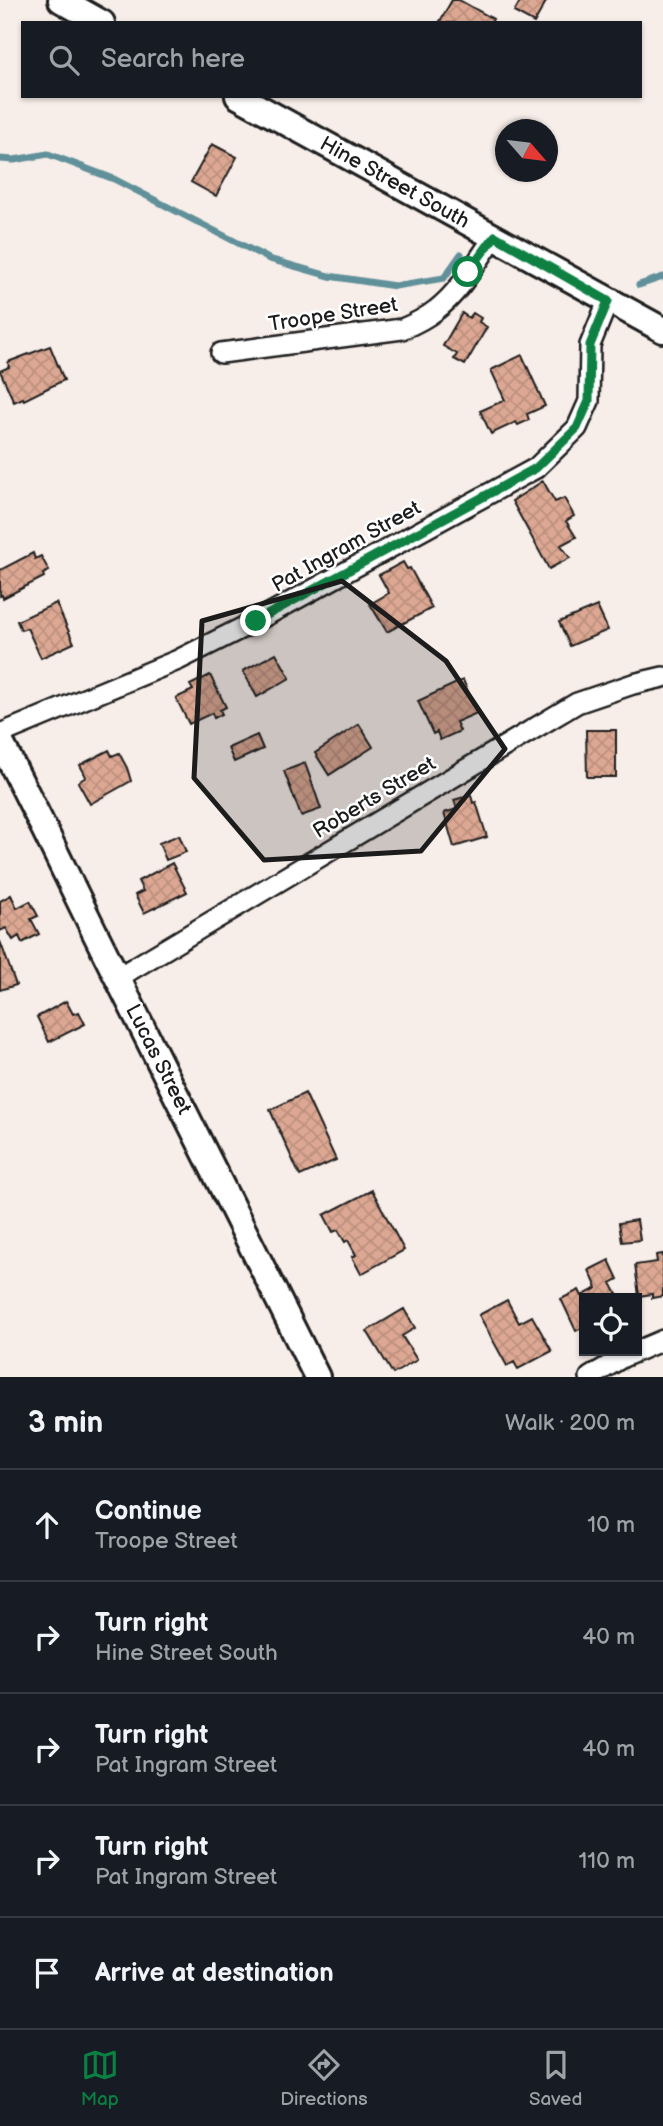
<!DOCTYPE html>
<html lang="en">
<head>
<meta charset="utf-8">
<style>
  :root { --surface:#171b24; --page:#20242c; --text:#f1f3f6; --muted:#9ea1a6; --line:#363941; --accent:#0b8043 }
  body { margin:0; font-family:"Balsamiq Sans",sans-serif; background:var(--page); color:var(--text) }
  .controls { position:absolute; right:21px; bottom:21px; display:grid; overflow:hidden; border-radius:0px; box-shadow:0 2px 5px #0004 }
  .controls button { width:63px; height:63px; display:grid; place-items:center; padding:0; border:0; border-bottom:2px solid var(--line); background:var(--surface); color:var(--text); font:35px sans-serif }
  .compass { position:absolute; left:495px; top:119px; width:63px; height:63px; border-radius:50%; background:var(--surface); box-shadow:0 2px 5px #0004; rotate:118deg }
  .stop { position:absolute; width:21px; height:21px; margin:-16px; border:5px solid #0b8043; border-radius:50%; background:#fff }
  .stop.end { background:#0b8043; border-color:#fff; box-shadow:0 2px 7px #0008 }
  .list { margin:0; padding:0; list-style:none }
  h2 { display:flex; justify-content:space-between; align-items:center; height:91px; margin:0; padding:0 28px; font-size:30px }
  h2 small { font-size:23px; font-weight:400; color:var(--muted) }
  .list li { display:grid; grid-template-columns:46px 1fr auto; gap:21px; align-items:center; box-sizing:border-box; height:112px; padding:0 28px; border-top:2px solid var(--line) }
  .list b { display:block; font-size:26px; white-space:nowrap }
  .list p { margin:0; font-size:23px; white-space:nowrap; color:var(--muted) }
  .list em { font-size:23px; font-style:normal; color:var(--muted) }
  .icon { flex:none; width:38px; height:38px; fill:none; stroke:currentColor; stroke-width:2; stroke-linecap:round; stroke-linejoin:round }
  .map { position:relative; flex:none; width:663px; height:1377px; overflow:hidden }
  .search { position:absolute; background:var(--surface); box-shadow:0 2px 5px #0004; left:21px; right:21px; top:21px; height:77px; display:flex; align-items:center; gap:18px; box-sizing:border-box; padding:0 24px; border-radius:0px; color:var(--muted); font-size:26px }
  .sheet { height:651px; background:var(--surface) }
  nav { display:flex; justify-content:space-around; align-items:center; box-sizing:border-box; height:98px; border-top:2px solid var(--line); background:var(--surface); font-size:19px; color:var(--muted) }
  nav a { display:grid; justify-items:center; gap:4px }
  nav .on { color:var(--accent) }
  .map>svg:first-child { display:block }
  .lines { fill:none; stroke-linecap:round; stroke-linejoin:round }
  .stream { stroke:#619099; stroke-width:7 }
  .building { fill:url(#building-cross-hatch); stroke:#1c1c1c; stroke-width:2 }
  .minor-casing { stroke:#1c1c1c; stroke-width:24 }
  .tertiary-casing { stroke:#1c1c1c; stroke-width:30 }
  .minor { stroke:#fff; stroke-width:19 }
  .tertiary { stroke:#fff; stroke-width:24 }
  .route { stroke:#0b8043; stroke-width:9 }
  .marked { fill:#1c1c1c; fill-opacity:0.2; stroke:#1c1c1c; stroke-width:5; stroke-linejoin:round }
  .labels { text-anchor:middle; stroke-width:5; stroke-linejoin:round; paint-order:stroke }
  .street-label { font-size:21px; fill:#1c1c1c; stroke:#fff }
</style>
</head>
<body>
<div class="map">
<svg width="663" height="1377" viewBox="0 0 663 1377">
  <defs>
    <pattern id="building-cross-hatch" width="8" height="8" patternUnits="userSpaceOnUse" patternTransform="scale(1.75)"><rect width="8" height="8" fill="#dda893"/><path d="M0 0l8 8M0 8l8-8" fill="none" stroke="#bd907e"/></pattern>
  </defs>
  <rect width="100%" height="100%" fill="#f8eee9"/>
  <filter id="ink" filterUnits="userSpaceOnUse"><feTurbulence type="fractalNoise" baseFrequency=".0143" numOctaves="2"/><feDisplacementMap in="SourceGraphic" scale="14" xChannelSelector="R" yChannelSelector="G"/><feConvolveMatrix kernelMatrix="1 2 1 2 8 2 1 2 1" color-interpolation-filters="sRGB"/></filter>
  <g filter="url(#ink)">
    <g class="lines">
      <path class="stream" d="M 0,159 L 14,160 L 48,154 L 114,179 L 269,259 L 329,276 L 395,286 L 444,278 L 461,254
        M 639,285 L 663,277"/>
    </g>
    <path class="building" d="M 452,0 L 459,0 L 493,19 L 491,23 L 439,23 Z
      M 521,0 L 547,0 L 534,23 L 514,12 Z
      M 212,144 L 237,157 L 216,196 L 191,182 Z
      M 462,313 L 469,318 L 473,313 L 481,318 L 479,322 L 487,327 L 465,365 L 454,359 L 457,354 L 443,346 Z
      M 50,346 L 64,380 L 24,400 L 23,398 L 14,402 L 0,371 L 9,367 L 8,362 Z
      M 522,355 L 545,406 L 527,414 L 529,420 L 518,425 L 516,422 L 491,434 L 480,411 L 505,400 L 491,370 Z
      M 543,481 L 555,502 L 564,498 L 574,516 L 566,521 L 576,537 L 561,545 L 570,558 L 549,569 L 512,501 Z
      M 33,553 L 35,559 L 41,556 L 49,571 L 43,574 L 44,577 L 3,598 L 2,595 L 0,596 L 0,570 Z
      M 403,562 L 407,569 L 410,568 L 432,608 L 387,632 L 370,604 L 389,593 L 379,575 Z
      M 56,603 L 74,643 L 41,658 L 27,628 L 21,630 L 17,621 Z
      M 597,606 L 608,630 L 570,646 L 559,622 Z
      M 276,653 L 290,678 L 257,697 L 243,671 Z
      M 210,675 L 226,707 L 220,710 L 222,714 L 214,718 L 212,713 L 189,724 L 176,698 L 193,690 L 190,685 Z
      M 463,680 L 477,713 L 456,722 L 460,731 L 440,740 L 437,732 L 433,734 L 418,701 Z
      M 359,724 L 373,747 L 329,775 L 315,753 Z
      M 586,730 L 616,730 L 616,777 L 587,777 Z
      M 257,735 L 263,749 L 234,762 L 228,748 Z
      M 109,750 L 112,756 L 119,753 L 127,768 L 131,781 L 90,804 L 78,782 L 86,777 L 80,765 Z
      M 305,763 L 321,809 L 301,816 L 284,771 Z
      M 471,795 L 473,803 L 476,802 L 487,837 L 454,847 L 444,813 L 457,809 L 454,800 Z
      M 179,835 L 186,852 L 166,860 L 159,843 Z
      M 172,863 L 187,892 L 144,913 L 135,895 L 143,891 L 138,881 Z
      M 11,895 L 17,908 L 30,901 L 38,916 L 31,919 L 39,934 L 22,943 L 19,936 L 13,940 L 6,928 L 0,931 L 0,901 Z
      M 0,941 L 16,985 L 0,990 Z
      M 66,1001 L 73,1014 L 79,1012 L 85,1024 L 49,1042 L 37,1017 Z
      M 305,1093 L 336,1160 L 300,1176 L 270,1110 Z
      M 372,1190 L 404,1250 L 361,1274 L 352,1257 L 356,1255 L 348,1240 L 345,1242 L 338,1230 L 333,1232 L 324,1215 Z
      M 637,1220 L 640,1240 L 622,1242 L 619,1223 Z
      M 663,1254 L 663,1296 L 652,1298 L 652,1294 L 639,1296 L 635,1265 L 657,1262 L 656,1255 Z
      M 609,1260 L 618,1279 L 611,1283 L 619,1298 L 584,1298 L 584,1327 L 576,1331 L 561,1299 L 579,1290 L 582,1296 L 597,1288 L 589,1270 Z
      M 507,1300 L 519,1323 L 532,1316 L 552,1351 L 518,1369 L 514,1362 L 507,1366 L 479,1315 Z
      M 404,1309 L 415,1328 L 402,1336 L 417,1360 L 393,1374 L 367,1331 Z"/>
    <g class="lines">
      <g class="minor-casing">
        <path id="minor" d="M 221,353 L 402,329 C 414,324 426,318 436,310 C 460,292 477,261 495,236
          M 0,734 L 178,660 L 256,621 L 536,468 L 577,428 L 589,401 L 590,345 L 608,301
          M 117,978 L 577,703 L 633,684 L 663,677
          M 590,1377 L 623,1357 L 663,1340"/>
      </g>
      <g class="tertiary-casing">
        <path id="tertiary" d="M 61,0 L 102,23
          M 238,96 L 663,330
          M 0,741 C 41,820 78,900 118,979 C 184,1112 251,1244 317,1377"/>
      </g>
      <use href="#minor" class="minor"/>
      <use href="#tertiary" class="tertiary"/>
    </g>
  </g>
  <g class="lines" filter="url(#ink)">
    <path class="route" d="M 256,621 L 536,468 L 577,428 L 589,401 L 590,345 L 608,301 L 495,236 L 468,272"/>
  </g>
  <path class="marked" d="M 342,581 L 446,661 L 505,749 L 421,851 L 264,860 L 194,778 L 202,621 Z"/>
  <g class="labels">
    <g class="street-label">
      <text transform="translate(395 182) rotate(29)" y="7">Hine Street South</text>
      <text transform="translate(333 314) rotate(-9)" y="7">Troope Street</text>
      <text transform="translate(346 546) rotate(-29)" y="7">Pat Ingram Street</text>
      <text transform="translate(374 797) rotate(-31)" y="7">Roberts Street</text>
      <text transform="translate(159 1059) rotate(63)" y="7">Lucas Street</text>
    </g>
  </g>
</svg>
<div class="controls">
<button><svg class="icon" aria-label="locate" viewBox="0 0 24 24"><circle cx="12" cy="12" r="6"/><path d="M12 2v4M12 18v4M2 12h4M18 12h4"/></svg></button>
</div>
<svg class="compass" viewBox="-18 -18 36 36"><path d="M0-13l5 13h-10z" fill="#e53935"/><path d="M0 13l5-13h-10z" fill="#9ea1a6"/></svg>
<div class="stop" style="left:468px;top:272px"></div>
<div class="stop end" style="left:256px;top:621px"></div>
<div class="search"><svg class="icon" aria-label="search" viewBox="0 0 24 24"><circle cx="10" cy="10" r="6"/><path d="M15 15l6 6"/></svg>Search here</div>
</div>
<section class="sheet">
<h2>3 min<small>Walk · 200 m</small></h2>
<ul class="list">
<li><svg class="icon" aria-label="ahead" viewBox="0 0 24 24"><path d="M12 20V5M6 11l6-6 6 6"/></svg><div><b>Continue</b><p>Troope Street</p></div><em>10 m</em></li>
<li><svg class="icon" aria-label="right" viewBox="0 0 24 24"><path d="M7 20v-9h11M14 6l5 5-5 5"/></svg><div><b>Turn right</b><p>Hine Street South</p></div><em>40 m</em></li>
<li><svg class="icon" aria-label="right" viewBox="0 0 24 24"><path d="M7 20v-9h11M14 6l5 5-5 5"/></svg><div><b>Turn right</b><p>Pat Ingram Street</p></div><em>40 m</em></li>
<li><svg class="icon" aria-label="right" viewBox="0 0 24 24"><path d="M7 20v-9h11M14 6l5 5-5 5"/></svg><div><b>Turn right</b><p>Pat Ingram Street</p></div><em>110 m</em></li>
<li><svg class="icon" aria-label="arrive" viewBox="0 0 24 24"><path d="M6 21V4h12l-3 4 3 4H6"/></svg><div><b>Arrive at destination</b></div></li>
</ul>
</section>
<nav>
<a class="on"><svg class="icon" aria-label="map" viewBox="0 0 24 24"><path d="M3 6l6-2 6 2 6-2v14l-6 2-6-2-6 2zM9 4v14M15 6v14"/></svg>Map</a>
<a><svg class="icon" aria-label="directions" viewBox="0 0 24 24"><path d="M12 3l9 9-9 9-9-9zM9 14v-3h6M13 9l2 2-2 2"/></svg>Directions</a>
<a><svg class="icon" aria-label="saved" viewBox="0 0 24 24"><path d="M7 4h10v16l-5-4-5 4z"/></svg>Saved</a>
</nav>
</body>
</html>
